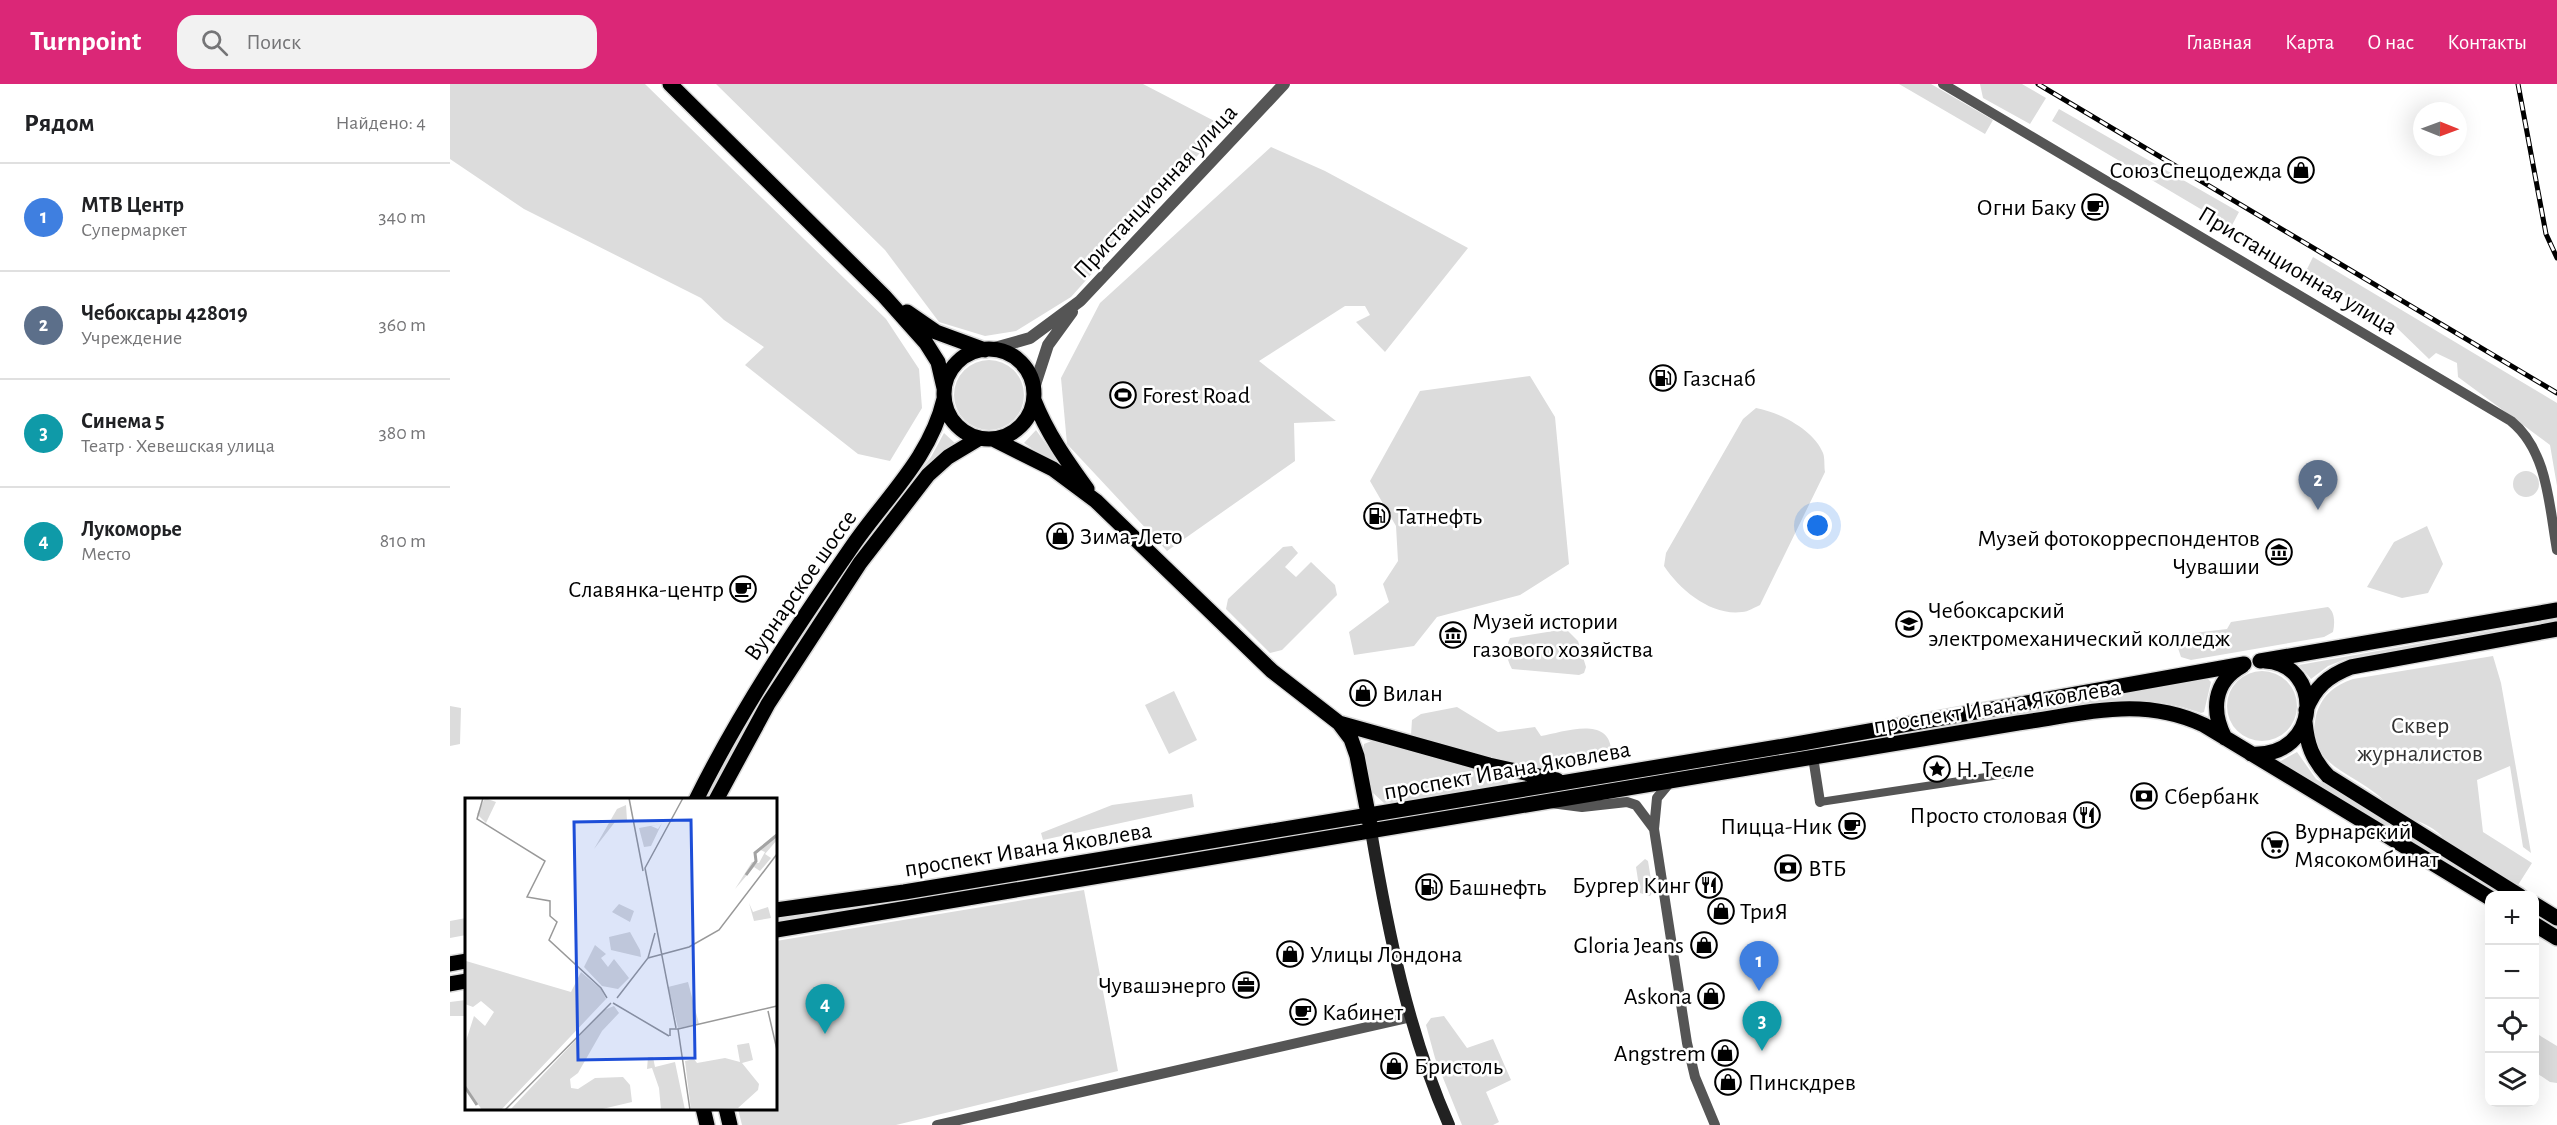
<!DOCTYPE html>
<html lang="ru">
<head>
<meta charset="utf-8">
<style>
  :root { --surface:#fff; --page:#f2f2f2; --text:#202124; --muted:#757577; --line:#e0e0e0; --accent:#db2777 }
  body { margin:0; font-family:"Alegreya Sans",sans-serif; background:var(--page); color:var(--text) }
  .controls { position:absolute; right:18px; bottom:18px; display:grid; overflow:hidden; border-radius:12px; box-shadow:0 6px 24px #0002 }
  .controls button { width:54px; height:54px; display:grid; place-items:center; padding:0; border:0; border-bottom:2px solid var(--line); background:var(--surface); color:var(--text); font:30px sans-serif }
  .compass { position:absolute; left:1963px; top:18px; width:54px; height:54px; border-radius:50%; background:var(--surface); box-shadow:0 6px 24px #0002; rotate:91deg }
  .you { position:absolute; left:1368px; top:442px; width:21px; height:21px; margin:-15px; border:4px solid #fff; border-radius:50%; background:#1a73e8; box-shadow:0 0 0 9px #1a73e833 }
  .badge { display:grid; place-items:center; width:39px; height:39px; border-radius:50%; background:var(--accent); color:#fff; font-size:20px; font-weight:700 }
  .pin { position:absolute; translate:-50% -50px; filter:drop-shadow(0 2px 3px #0008) }
  .pin::after { content:''; position:absolute; top:32px; width:21px; height:18px; background:inherit; clip-path:polygon(0 0,100% 0,50% 100%) }
  .list { margin:0; padding:0; list-style:none }
  h2 { display:flex; justify-content:space-between; align-items:center; height:78px; margin:0; padding:0 24px; font-size:26px }
  h2 small { font-size:20px; font-weight:400; color:var(--muted) }
  .list li { display:grid; grid-template-columns:39px 1fr auto; gap:18px; align-items:center; box-sizing:border-box; height:108px; padding:0 24px; border-top:2px solid var(--line) }
  .list b { display:block; font-size:22px; white-space:nowrap }
  .list p { margin:0; font-size:20px; white-space:nowrap; color:var(--muted) }
  .list em { font-size:20px; font-style:normal; color:var(--muted) }
  .icon { flex:none; width:33px; height:33px; fill:none; stroke:currentColor; stroke-width:2; stroke-linecap:round; stroke-linejoin:round }
  .map { position:relative; flex:none; width:2107px; height:1041px; overflow:hidden }
  header { display:flex; align-items:center; gap:36px; box-sizing:border-box; height:84px; padding:0 30px; background:var(--accent); color:#fff }
  header strong { font-size:28px }
  nav { display:flex; gap:33px; margin-inline-start:auto; font-size:21px }
  .search { width:420px; height:54px; background:var(--page); display:flex; align-items:center; gap:15px; box-sizing:border-box; padding:0 21px; border-radius:18px; color:var(--muted); font-size:22px }
  main { display:flex }
  aside { flex:1; background:var(--surface) }
  .map>svg:first-child { display:block }
  .green { fill:#dcdcdc }
  .lines { fill:none; stroke-linecap:round; stroke-linejoin:round }
  .primary-casing { stroke:#dbdbdb; stroke-width:18 }
  .pedestrian { stroke:#555; stroke-width:8 }
  .minor { stroke:#555; stroke-width:10 }
  .tertiary { stroke:#555; stroke-width:12 }
  .secondary { stroke:#222; stroke-width:12 }
  .primary { stroke:#000; stroke-width:15 }
  .rail-casing { stroke:#000; stroke-width:5 }
  .rail { stroke:#fff; stroke-width:3; stroke-dasharray:9; stroke-linecap:butt }
  .labels { text-anchor:middle; stroke-width:5; stroke-linejoin:round; paint-order:stroke }
  .poi-label { font-size:24px; fill:#000; stroke:#fff; text-anchor:start }
  .street-label { font-size:24px; fill:#000; stroke:#fff }
  .park-label { font-size:24px; fill:#333; stroke:#fff }
  .inset-river { fill:none; stroke:#a3a3a3; stroke-width:3 }
  .inset-road { fill:none; stroke:#999; stroke-width:1.5 }
  .view { fill:#1d4ed8; fill-opacity:0.15; stroke:#1d4ed8; stroke-width:3 }
  .inset-edge { fill:none; stroke:#000; stroke-width:3 }
</style>
</head>
<body>
<header>
<strong>Turnpoint</strong>
<div class="search"><svg class="icon" aria-label="search" viewBox="0 0 24 24"><circle cx="10" cy="10" r="6"/><path d="M15 15l6 6"/></svg>Поиск</div>
<nav><a>Главная</a><a>Карта</a><a>О нас</a><a>Контакты</a></nav>
</header>
<main>
<aside>
<h2>Рядом<small>Найдено: 4</small></h2>
<ul class="list">
<li><span class="badge" style="background:#3f7fe0">1</span><div><b>МТВ Центр</b><p>Супермаркет</p></div><em>340 m</em></li>
<li><span class="badge" style="background:#5c6f8a">2</span><div><b>Чебоксары 428019</b><p>Учреждение</p></div><em>360 m</em></li>
<li><span class="badge" style="background:#0f9aa8">3</span><div><b>Синема 5</b><p>Театр · Хевешская улица</p></div><em>380 m</em></li>
<li><span class="badge" style="background:#0f9aa8">4</span><div><b>Лукоморье</b><p>Место</p></div><em>810 m</em></li>
</ul>
</aside>
<div class="map">
<svg width="2107" height="1041" viewBox="0 0 2107 1041">
  <rect width="100%" height="100%" fill="#fff"/>
  <path class="green" d="M 0,0 L 195,0 L 436,235 L 469,285 L 472,324 L 440,377 L 408,370 L 295,281 L 314,263 L 274,236 L 251,214 L 74,125 L 0,75 Z
    M 266,0 L 693,0 L 774,42 L 621,213 L 566,247 L 535,252 L 489,238 L 435,166 Z
    M 1449,0 L 1481,0 L 1543,36 L 1535,50 Z
    M 1530,0 L 1572,0 L 1596,14 L 1580,40 L 1533,14 Z
    M 1609,25 L 1789,128 L 1781,143 L 1602,37 Z
    M 821,63 L 875,87 L 1018,164 L 935,268 L 906,238 L 920,231 L 915,222 L 895,222 L 809,277 L 886,337 L 844,339 L 845,377 L 717,467 L 617,360 L 611,294 L 650,219 Z
    M 1863,173 L 2107,319 L 2107,402 L 2100,361 L 2008,293 L 2007,279 L 1986,269 L 1979,275 L 1945,242 L 1856,187 Z
    M504 311a35 35 0 1 1 70 0a35 35 0 1 1-70 0Z
    M 1080,292 L 1105,333 L 1119,480 L 1070,511 L 987,533 L 964,562 L 904,571 L 899,548 L 939,518 L 933,500 L 948,477 L 946,442 L 920,397 L 970,307 Z
    M 1306,324 C 1329,328 1364,346 1373,369 C 1375,374 1374,382 1375,388 L 1310,521 C 1305,523 1298,528 1292,528 C 1261,532 1230,506 1214,482 L 1216,469 L 1293,335 Z
    M 586,346 L 615,387 L 574,359 Z
    M 494,349 L 506,360 L 401,482 L 398,481 L 425,442 L 481,373 Z
    M2063 400a13 13 0 1 1 26 0a13 13 0 1 1-26 0Z
    M 1977,442 L 1993,480 L 1978,509 L 1952,514 L 1917,503 L 1944,458 Z
    M 842,462 L 848,469 L 835,483 L 846,493 L 861,478 L 885,501 L 887,511 L 832,566 L 820,569 L 776,525 L 778,515 L 833,463 Z
    M 1878,523 C 1885,528 1885,539 1883,548 L 1874,553 L 1741,576 L 1731,573 L 1728,564 L 1730,556 L 1744,549 L 1777,545 L 1781,538 Z
    M 2107,535 L 2107,539 L 1896,575 L 1878,582 L 1861,595 L 1849,581 Z
    M 1116,545 L 1128,557 L 1136,583 L 1134,589 L 1129,591 L 1062,585 C 1056,574 1055,565 1060,554 Z
    M 2043,572 L 2051,599 L 2081,769 L 2073,763 L 2060,682 L 2027,696 L 2033,748 L 2082,779 L 2068,801 L 1998,760 C 1987,743 1971,738 1953,732 C 1942,728 1937,719 1929,712 C 1900,687 1856,681 1866,632 C 1871,612 1885,601 1903,595 Z
    M1777 622a35 35 0 1 1 70 0a35 35 0 1 1-70 0Z
    M 1758,595 L 1761,598 L 1754,628 L 1751,629 C 1723,619 1700,616 1670,617 L 932,740 L 932,737 Z
    M 724,607 L 747,656 L 719,670 L 695,621 Z
    M 0,622 L 11,624 L 10,660 L 0,662 Z
    M 1007,623 L 1048,648 L 1085,643 L 1091,652 C 1111,649 1158,631 1161,665 L 1156,672 L 1149,677 L 1089,686 L 965,656 L 961,651 L 962,636 L 971,630 Z
    M 296,635 L 300,637 L 257,715 L 253,716 Z
    M 924,656 L 1052,691 L 1058,694 L 1058,700 L 1051,704 L 934,719 L 922,708 L 913,667 L 914,660 Z
    M 1847,668 L 1866,695 L 2059,811 L 2049,811 L 1829,678 Z
    M 742,710 L 744,723 L 593,756 L 591,749 L 662,721 Z
    M 907,739 L 907,742 L 326,838 L 326,834 Z
    M 1195,775 L 1198,777 L 1203,808 L 1200,812 L 1190,809 L 1186,783 Z
    M 634,806 L 668,987 L 446,1041 L 292,1041 L 288,1025 L 326,1024 L 326,857 Z
    M 16,834 L 16,851 L 0,854 L 0,837 Z
    M 16,916 L 16,932 L 0,932 L 0,918 Z
    M 994,932 L 1017,964 L 1043,955 L 1061,996 L 1036,1008 L 1049,1038 L 1043,1041 L 1012,1041 L 985,974 L 976,941 L 981,934 Z
    M 2084,948 L 2107,962 L 2107,999 L 2100,998 L 2085,988 Z"/>
  <g class="lines">
    <g class="primary-casing">
      <path id="primary" d="M 220,0 L 434,212 L 476,259 L 488,278 L 494,304
        M 457,228 L 486,248 L 535,266
        M494 310a45 45 0 1 1 90 0a45 45 0 1 1-90 0Z
        M 584,316 C 597,349 616,376 637,405
        M 543,355 L 603,385 L 646,417 L 822,587 L 889,639 L 901,655 L 907,672 L 920,740
        M 1810,577 L 2107,526
        M 1856,626 C 1865,603 1878,592 1901,583 L 2107,545
        M 1855,638 C 1857,660 1862,675 1878,692 L 2070,812
        M 889,639 L 1039,681 L 1107,696
        M 1775,654 C 1761,627 1763,598 1792,582
        M 1801,670 C 1872,674 1874,580 1815,577
        M 246,716 C 290,627 345,545 401,464 C 434,415 480,375 494,315
        M 266,716 L 318,620 L 410,479 L 478,391 L 498,373 L 528,355
        M 2084,820 L 2107,834
        M 326,826 L 454,808 L 1352,659 L 1794,580
        M 2084,840 L 2107,854
        M 326,846 L 1568,639 C 1635,630 1690,611 1754,641 L 2040,814
        M 0,880 L 16,877
        M 0,900 L 16,897
        M 253,1024 L 257,1041
        M 276,1024 L 280,1041"/>
    </g>
    <path class="pedestrian" d="M 1370,718 L 1576,687"/>
    <path class="minor" d="M 1493,0 L 2061,337 C 2098,367 2099,422 2107,466
      M 1363,673 L 1370,718
      M 1221,697 L 1207,714 L 1204,745 L 1237,959 L 1245,993 L 1265,1041
      M 1101,719 L 1132,723 L 1177,718 L 1186,721 L 1204,745
      M 487,1041 L 961,933"/>
    <path class="tertiary" d="M 541,265 L 580,254 L 630,217 L 834,0
      M 584,304 L 598,261 L 622,228"/>
    <path class="secondary" d="M 921,747 C 938,847 958,948 999,1041"/>
    <use href="#primary" class="primary"/>
    <g class="rail-casing">
      <path id="rail" d="M 1588,0 L 2107,309
        M 2068,0 L 2096,150 L 2107,174"/>
    </g>
    <use href="#rail" class="rail"/>
  </g>
  <defs>
    <g id="shop-ring" transform="scale(1.35)"><circle r="9.5" fill="#fff" stroke="#000" stroke-width="1.5"/><path d="M-5-2.5h2.3a2.7 3.5 0 0 1 5.4 0H5L5.5 6h-11ZM-1.5-2.5h3a1.5 2.3 0 0 0-3 0Z" fill="#000"/></g>
    <g id="cafe-ring" transform="scale(1.35)"><circle r="9.5" fill="#fff" stroke="#000" stroke-width="1.5"/><path d="M-5.5-4.5H6V0H3Q3 3.5 0 3.5H-2.5Q-5.5 3.5-5.5 0ZM3-3.2v2h1.7v-2ZM-6 4.5H4V6H-6Z" fill="#000"/></g>
    <g id="fuel-ring" transform="scale(1.35)"><circle r="9.5" fill="#fff" stroke="#000" stroke-width="1.5"/><path d="M-5.5-6h7V0h2V4h1.3V-2.5L3-4.5l.8-.8L6-3V5H2.5V1h-1V6h-7ZM-4.2-4.7v3.2H.2V-4.7Z" fill="#000"/></g>
    <g id="stadium-ring" transform="scale(1.35)"><circle r="9.5" fill="#fff" stroke="#000" stroke-width="1.5"/><path d="M0-5a6.5 5 0 1 0 0 10a6.5 5 0 1 0 0-10ZM-3.5-1.8h7v3.6h-7Z" fill="#000"/></g>
    <g id="museum-ring" transform="scale(1.35)"><circle r="9.5" fill="#fff" stroke="#000" stroke-width="1.5"/><path d="M0-6L6-3V-2H-6V-3ZM-5-1h2V3h-2ZM-1-1h2V3h-2ZM3-1h2V3H3ZM-6 4H6V6H-6Z" fill="#000"/></g>
    <g id="university-ring" transform="scale(1.35)"><circle r="9.5" fill="#fff" stroke="#000" stroke-width="1.5"/><path d="M0-5L7-2L0 1L-7-2ZM-4 1L0 2.5L4 1V4Q0 6-4 4Z" fill="#000"/></g>
    <g id="sight-ring" transform="scale(1.35)"><circle r="9.5" fill="#fff" stroke="#000" stroke-width="1.5"/><path d="M0-6L1.8-2.2L6-1.7L2.9 1.2L3.7 5.4L0 3.3L-3.7 5.4L-2.9 1.2L-6-1.7L-1.8-2.2Z" fill="#000"/></g>
    <g id="bank-ring" transform="scale(1.35)"><circle r="9.5" fill="#fff" stroke="#000" stroke-width="1.5"/><path d="M-6-4H6V4H-6ZM0-2.3a2.3 2.3 0 1 0 0 4.6a2.3 2.3 0 1 0 0-4.6Z" fill="#000"/></g>
    <g id="restaurant-ring" transform="scale(1.35)"><circle r="9.5" fill="#fff" stroke="#000" stroke-width="1.5"/><path d="M-5-6h1v4h1v-4h1v4h1v-4h1v5L-1.5 .5V6h-2V.5L-5-1ZM5-6V6H3V1.5H1.5Q1.5-4 5-6Z" fill="#000"/></g>
    <g id="supermarket-ring" transform="scale(1.35)"><circle r="9.5" fill="#fff" stroke="#000" stroke-width="1.5"/><path d="M-6-5.5h2.5l.6 2H6L4.5 2H-2.5L-4.4-4H-6ZM-1.5 3.2a1.3 1.3 0 1 0 .1 0ZM3 3.2a1.3 1.3 0 1 0 .1 0Z" fill="#000"/></g>
    <g id="office-ring" transform="scale(1.35)"><circle r="9.5" fill="#fff" stroke="#000" stroke-width="1.5"/><path d="M-6-3h4V-5.5h4V-3h4V5H-6ZM-1-4.5V-3h2v-1.5ZM-6 0V1H6V0Z" fill="#000"/></g>
  </defs>
  <g fill-rule="evenodd">
    <use href="#shop-ring" x="1851" y="86"/>
    <use href="#cafe-ring" x="1645" y="123"/>
    <use href="#fuel-ring" x="1213" y="294"/>
    <use href="#stadium-ring" x="673" y="311"/>
    <use href="#fuel-ring" x="927" y="432"/>
    <use href="#shop-ring" x="610" y="452"/>
    <use href="#museum-ring" x="1829" y="468"/>
    <use href="#cafe-ring" x="293" y="505"/>
    <use href="#university-ring" x="1459" y="540"/>
    <use href="#museum-ring" x="1003" y="551"/>
    <use href="#shop-ring" x="913" y="609"/>
    <use href="#sight-ring" x="1487" y="685"/>
    <use href="#bank-ring" x="1694" y="712"/>
    <use href="#restaurant-ring" x="1637" y="731"/>
    <use href="#cafe-ring" x="1402" y="742"/>
    <use href="#supermarket-ring" x="1825" y="761"/>
    <use href="#bank-ring" x="1338" y="784"/>
    <use href="#restaurant-ring" x="1259" y="801"/>
    <use href="#fuel-ring" x="979" y="803"/>
    <use href="#shop-ring" x="1271" y="827"/>
    <use href="#shop-ring" x="1254" y="861"/>
    <use href="#shop-ring" x="840" y="870"/>
    <use href="#office-ring" x="796" y="901"/>
    <use href="#shop-ring" x="1261" y="912"/>
    <use href="#cafe-ring" x="853" y="928"/>
    <use href="#shop-ring" x="1275" y="969"/>
    <use href="#shop-ring" x="944" y="982"/>
    <use href="#shop-ring" x="1278" y="998"/>
  </g>
  <g class="labels">
    <g class="poi-label">
      <text x="1832" y="94" text-anchor="end">СоюзСпецодежда</text>
      <text x="1626" y="131" text-anchor="end">Огни Баку</text>
      <text x="1232" y="302">Газснаб</text>
      <text x="692" y="319">Forest Road</text>
      <text x="946" y="440">Татнефть</text>
      <text x="630" y="460">Зима-Лето</text>
      <text x="1810" y="462" text-anchor="end">Музей фотокорреспондентов<tspan x="1810" dy="28">Чувашии</tspan></text>
      <text x="274" y="513" text-anchor="end">Славянка-центр</text>
      <text x="1478" y="534">Чебоксарский<tspan x="1478" dy="28">электромеханический колледж</tspan></text>
      <text x="1022" y="545">Музей истории<tspan x="1022" dy="28">газового хозяйства</tspan></text>
      <text x="932" y="617">Вилан</text>
      <text x="1506" y="693">Н. Тесле</text>
      <text x="1714" y="720">Сбербанк</text>
      <text x="1618" y="739" text-anchor="end">Просто столовая</text>
      <text x="1382" y="750" text-anchor="end">Пицца-Ник</text>
      <text x="1844" y="755">Вурнарский<tspan x="1844" dy="28">Мясокомбинат</tspan></text>
      <text x="1358" y="792">ВТБ</text>
      <text x="1240" y="809" text-anchor="end">Бургер Кинг</text>
      <text x="998" y="811">Башнефть</text>
      <text x="1290" y="835">ТриЯ</text>
      <text x="1234" y="869" text-anchor="end">Gloria Jeans</text>
      <text x="860" y="878">Улицы Лондона</text>
      <text x="776" y="909" text-anchor="end">Чувашэнерго</text>
      <text x="1242" y="920" text-anchor="end">Askona</text>
      <text x="872" y="936">Кабинет</text>
      <text x="1256" y="977" text-anchor="end">Angstrem</text>
      <text x="964" y="990">Бристоль</text>
      <text x="1298" y="1006">Пинскдрев</text>
    </g>
    <g class="street-label">
      <text transform="translate(705 107) rotate(-47)" y="8">Пристанционная улица</text>
      <text transform="translate(1848 186) rotate(31)" y="8">Пристанционная улица</text>
      <text transform="translate(350 501) rotate(-55)" y="8">Вурнарское шоссе</text>
      <text transform="translate(1547 622) rotate(-9)" y="8">проспект Ивана Яковлева</text>
      <text transform="translate(1057 686) rotate(-10)" y="8">проспект Ивана Яковлева</text>
      <text transform="translate(578 765) rotate(-9)" y="8">проспект Ивана Яковлева</text>
    </g>
    <g class="park-label">
      <text x="1970" y="649">Сквер<tspan x="1970" dy="28">журналистов</tspan></text>
    </g>
  </g>
  <g transform="translate(15 714)">
    <rect width="312" height="312" fill="#fff"/>
    <path d="M 20,0 L 31,4 L 21,25 L 12,16 ZM 161,7 L 162,22 L 150,24 L 129,51 L 152,11 ZM 197,25 L 186,48 L 179,49 L 174,30 L 196,26 L 186,28 L 193,31 ZM 312,35 L 312,42 L 300,56 L 306,60 L 295,73 L 289,69 L 270,91 L 287,64 L 294,65 L 300,54 L 293,51 ZM 284,105 L 288,114 L 303,109 L 306,120 L 289,123 ZM 154,106 L 169,113 L 165,124 L 147,114 ZM 165,134 L 175,152 L 176,159 L 146,152 L 144,139 ZM 130,147 L 141,156 L 136,160 L 143,169 L 149,161 L 164,180 L 153,191 L 137,188 L 119,169 ZM 1,163 L 106,194 L 116,174 L 136,191 L 141,201 L 36,312 L 17,312 L 0,287 L 0,246 L 9,218 L 20,228 L 29,214 L 16,203 L 8,209 L 0,206 ZM 223,184 L 234,226 L 213,230 L 203,189 ZM 149,208 L 154,215 L 137,233 L 113,275 L 105,281 L 106,290 L 113,291 L 130,280 L 158,279 L 165,287 L 167,304 L 133,312 L 45,312 L 139,212 ZM 284,245 L 288,262 L 277,265 L 294,286 L 293,292 L 273,310 L 226,312 L 220,263 L 229,261 L 232,265 L 260,260 L 275,264 L 272,247 ZM 183,259 L 188,259 L 190,269 L 210,264 L 220,312 L 196,312 L 194,290 L 187,270 L 182,271 Z" fill="#dcdcdc"/>
    <path class="inset-river" d="M 281,77 L 291,63 L 290,55 L 312,37M 0,289 L 12,307"/>
    <path class="inset-road" d="M 18,0 L 12,21 L 80,63 L 62,99 L 85,103 L 85,118 L 92,124 L 84,142 L 136,190 L 142,200M 164,0 L 178,73M 183,160 L 224,149 L 254,132 L 312,56M 152,200 L 183,160 L 190,135M 148,205 L 204,238M 303,213 L 312,252M 211,230 L 180,70 L 218,0M 213,231 L 312,208M 205,238 L 205,231 L 213,231 L 225,312M 40,312 L 146,205"/>
    <path class="view" d="M 226,22 L 230,260 L 113,262 L 109,24 Z"/>
    <rect width="312" height="312" class="inset-edge"/>
  </g>
</svg>
<div class="controls">
<button>+</button>
<button>−</button>
<button><svg class="icon" aria-label="locate" viewBox="0 0 24 24"><circle cx="12" cy="12" r="6"/><path d="M12 2v4M12 18v4M2 12h4M18 12h4"/></svg></button>
<button><svg class="icon" aria-label="layers" viewBox="0 0 24 24"><path d="M12 4l9 5-9 5-9-5zM3 14l9 5 9-5"/></svg></button>
</div>
<svg class="compass" viewBox="-18 -18 36 36"><path d="M0-13l5 13h-10z" fill="#e53935"/><path d="M0 13l5-13h-10z" fill="#757577"/></svg>
<div class="you"></div>
<div class="pin badge" style="left:1309px;top:907px;background:#3f7fe0">1</div>
<div class="pin badge" style="left:1868px;top:426px;background:#5c6f8a">2</div>
<div class="pin badge" style="left:1312px;top:967px;background:#0f9aa8">3</div>
<div class="pin badge" style="left:375px;top:950px;background:#0f9aa8">4</div>
</div>
</main>
</body>
</html>
